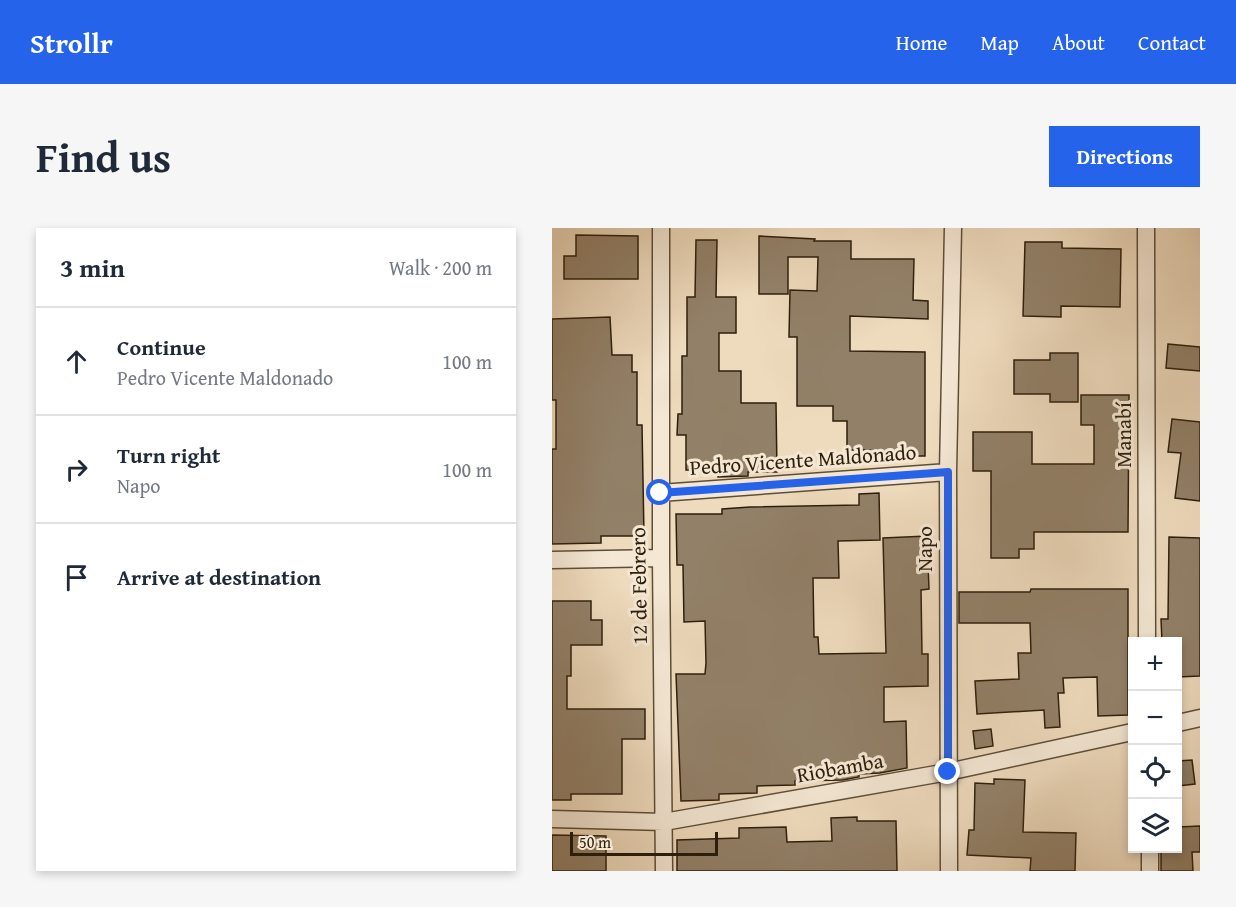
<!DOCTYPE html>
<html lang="en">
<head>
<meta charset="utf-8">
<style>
  :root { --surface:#fff; --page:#f6f6f7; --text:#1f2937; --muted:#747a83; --line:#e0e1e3; --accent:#2563eb }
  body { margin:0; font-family:"Gentium Book Plus",serif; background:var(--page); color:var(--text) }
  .controls { position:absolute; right:18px; bottom:18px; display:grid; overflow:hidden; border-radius:0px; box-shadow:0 3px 9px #0003 }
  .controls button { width:54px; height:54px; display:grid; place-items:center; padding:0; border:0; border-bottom:2px solid var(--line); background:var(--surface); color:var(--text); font:30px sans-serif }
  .scale { position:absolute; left:18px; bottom:15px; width:148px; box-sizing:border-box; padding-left:6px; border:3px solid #2e1f0c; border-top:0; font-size:16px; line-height:21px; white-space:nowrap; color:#2e1f0c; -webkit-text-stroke:4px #f4e7d4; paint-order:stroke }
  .stop { position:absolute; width:18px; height:18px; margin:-14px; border:4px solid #2563eb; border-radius:50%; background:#fff }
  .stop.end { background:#2563eb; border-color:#fff; box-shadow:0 2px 6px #0008 }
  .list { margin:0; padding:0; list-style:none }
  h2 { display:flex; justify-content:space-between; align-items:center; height:78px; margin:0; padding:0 24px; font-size:26px }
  h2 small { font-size:20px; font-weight:400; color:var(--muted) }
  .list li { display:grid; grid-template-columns:39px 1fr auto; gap:18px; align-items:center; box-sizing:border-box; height:108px; padding:0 24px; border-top:2px solid var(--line) }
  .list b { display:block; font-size:22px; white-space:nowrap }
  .list p { margin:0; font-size:20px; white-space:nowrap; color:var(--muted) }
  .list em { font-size:20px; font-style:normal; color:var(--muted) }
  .icon { flex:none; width:33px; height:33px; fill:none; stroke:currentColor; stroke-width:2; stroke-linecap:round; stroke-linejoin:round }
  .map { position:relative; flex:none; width:648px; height:643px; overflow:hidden; border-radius:0px }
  header { display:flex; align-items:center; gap:36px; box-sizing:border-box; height:84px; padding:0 30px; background:var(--accent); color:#fff }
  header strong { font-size:28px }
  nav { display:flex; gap:33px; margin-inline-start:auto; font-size:21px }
  .intro { display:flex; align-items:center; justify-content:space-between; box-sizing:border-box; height:144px; padding:0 36px }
  h1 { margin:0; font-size:42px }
  .button { padding:15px 27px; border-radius:0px; background:var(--accent); color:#fff; font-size:21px; font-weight:700 }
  main { display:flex; gap:36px; padding:0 36px }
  aside { flex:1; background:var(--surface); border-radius:0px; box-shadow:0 3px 9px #0003 }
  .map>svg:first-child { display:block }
  .building { fill:#928068; stroke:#2e1f0c; stroke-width:1.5 }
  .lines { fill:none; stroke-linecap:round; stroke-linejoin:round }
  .minor-casing { stroke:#5e4e38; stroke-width:19 }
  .minor { stroke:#f4e7d4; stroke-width:16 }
  .route { stroke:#2563eb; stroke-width:8 }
  .labels { text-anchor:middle; stroke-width:6; stroke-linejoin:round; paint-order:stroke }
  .street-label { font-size:21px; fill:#2e1f0c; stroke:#f4e7d4 }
</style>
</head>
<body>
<header>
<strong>Strollr</strong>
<nav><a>Home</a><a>Map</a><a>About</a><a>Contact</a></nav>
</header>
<div class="intro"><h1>Find us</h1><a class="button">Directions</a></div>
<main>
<aside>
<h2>3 min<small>Walk · 200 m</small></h2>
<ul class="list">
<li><svg class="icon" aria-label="ahead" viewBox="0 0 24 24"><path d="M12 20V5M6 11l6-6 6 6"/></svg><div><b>Continue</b><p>Pedro Vicente Maldonado</p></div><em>100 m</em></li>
<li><svg class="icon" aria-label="right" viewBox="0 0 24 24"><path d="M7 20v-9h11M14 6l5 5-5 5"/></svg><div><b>Turn right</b><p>Napo</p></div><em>100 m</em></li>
<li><svg class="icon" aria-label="arrive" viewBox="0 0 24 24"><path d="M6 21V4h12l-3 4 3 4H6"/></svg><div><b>Arrive at destination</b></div></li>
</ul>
</aside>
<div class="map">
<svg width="648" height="643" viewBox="0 0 648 643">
  <rect width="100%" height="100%" fill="#eedabd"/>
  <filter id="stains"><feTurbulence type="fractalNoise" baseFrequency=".00333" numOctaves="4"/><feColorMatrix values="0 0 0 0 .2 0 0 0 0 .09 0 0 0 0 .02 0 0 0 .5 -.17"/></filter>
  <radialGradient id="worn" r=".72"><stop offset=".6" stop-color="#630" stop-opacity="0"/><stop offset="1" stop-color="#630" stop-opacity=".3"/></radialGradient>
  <path class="building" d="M 24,7 L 86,8 L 86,51 L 12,51 L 12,28 L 24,28 Z
    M 207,8 L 263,11 L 262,13 L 299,13 L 299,31 L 362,31 L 361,72 L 376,73 L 376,91 L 298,88 L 298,123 L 373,124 L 373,228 L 318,228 L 318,222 L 295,222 L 295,193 L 281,193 L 281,178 L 245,178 L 245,109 L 237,109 L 238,62 L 265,63 L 266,29 L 236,29 L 236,66 L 207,66 Z
    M 144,12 L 165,12 L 164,69 L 184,69 L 184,105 L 167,105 L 167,143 L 189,143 L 189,175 L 224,175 L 225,244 L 196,244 L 196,248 L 166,249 L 166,242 L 134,242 L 134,207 L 125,207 L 126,186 L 130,186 L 130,128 L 135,128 L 135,69 L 143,69 Z
    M 473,14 L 510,14 L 510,20 L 569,21 L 568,79 L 509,78 L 509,89 L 471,88 Z
    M 58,89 L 60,127 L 80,127 L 80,144 L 85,144 L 85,197 L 90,197 L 92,308 L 49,308 L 49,315 L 0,316 L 0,221 L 4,221 L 4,172 L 0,172 L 0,91 Z
    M 616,116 L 648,119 L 648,143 L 614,140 Z
    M 498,125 L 526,125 L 526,174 L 498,174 L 498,166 L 462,166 L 462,132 L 498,132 Z
    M 529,167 L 577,167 L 576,304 L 482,304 L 482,321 L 467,321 L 467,330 L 439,330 L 439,243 L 421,243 L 421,204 L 480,204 L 480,236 L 542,236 L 542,197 L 529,197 Z
    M 620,191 L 648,194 L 648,273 L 623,270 L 629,225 L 616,224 Z
    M 327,265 L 328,312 L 286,313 L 287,350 L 261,350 L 262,409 L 266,409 L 267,426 L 334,425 L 331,310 L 375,308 L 377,361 L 369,362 L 370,426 L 376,426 L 376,458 L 332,459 L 332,494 L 354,493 L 355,540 L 328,545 L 307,546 L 307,549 L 291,552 L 243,553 L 243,557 L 205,558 L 205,565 L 167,566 L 167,572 L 129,573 L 124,446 L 153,446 L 154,435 L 153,393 L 132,394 L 131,337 L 125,337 L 124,286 L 170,286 L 170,281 L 198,279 L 307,277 L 307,266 Z
    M 617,309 L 648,310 L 648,448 L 626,449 L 626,414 L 610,414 L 609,391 L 616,391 Z
    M 479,361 L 576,361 L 576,487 L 546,488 L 545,449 L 511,450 L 512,465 L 506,465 L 508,499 L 493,500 L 492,482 L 425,486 L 423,453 L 467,451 L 466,425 L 479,425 L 478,395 L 407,395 L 407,364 L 478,364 Z
    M 0,373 L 39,373 L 39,392 L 50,392 L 50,417 L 19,417 L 19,448 L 15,448 L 15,481 L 93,481 L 93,511 L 70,511 L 70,566 L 19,566 L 19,572 L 0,572 Z
    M 439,501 L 441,518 L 423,521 L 421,503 Z
    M 640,532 L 643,556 L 626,558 L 626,533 Z
    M 442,551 L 473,552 L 471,604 L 524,605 L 523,643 L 478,643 L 479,630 L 415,627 L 417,602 L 422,602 L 423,555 L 442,556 Z
    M 305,589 L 305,593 L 344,593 L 345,643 L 125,643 L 125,612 L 187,610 L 187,600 L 234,599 L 235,614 L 280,613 L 279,590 Z
    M 648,598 L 648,624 L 640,624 L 641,643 L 609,643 L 609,621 L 626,621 L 626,599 Z
    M 0,607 L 54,608 L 54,643 L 0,643 Z"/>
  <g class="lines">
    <g class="minor-casing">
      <path id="minor" d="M 109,0 L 109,330 L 112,643
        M 594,0 L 595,413
        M 108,265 L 396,244
        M 0,332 L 109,330
        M 626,495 L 648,490
        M 0,591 L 112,594 L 396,544 L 580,504
        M 598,620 L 598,643
        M 397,643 L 396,244 L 401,0"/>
    </g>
    <use href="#minor" class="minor"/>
  </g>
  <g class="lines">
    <path class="route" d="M 108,265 L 396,244 L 396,544"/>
  </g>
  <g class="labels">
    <g class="street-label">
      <text transform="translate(572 207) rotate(-90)" y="7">Manabí</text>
      <text transform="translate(251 232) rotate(-4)" y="7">Pedro Vicente Maldonado</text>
      <text transform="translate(373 321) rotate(-90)" y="7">Napo</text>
      <text transform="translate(87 358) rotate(-91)" y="7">12 de Febrero</text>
      <text transform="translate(288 540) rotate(-10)" y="7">Riobamba</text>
    </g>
  </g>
  <rect width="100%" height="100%" filter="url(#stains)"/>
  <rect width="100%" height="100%" fill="url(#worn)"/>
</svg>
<div class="controls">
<button>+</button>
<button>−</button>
<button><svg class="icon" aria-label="locate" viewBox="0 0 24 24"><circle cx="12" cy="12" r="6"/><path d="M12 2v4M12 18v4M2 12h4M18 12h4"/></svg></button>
<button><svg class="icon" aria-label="layers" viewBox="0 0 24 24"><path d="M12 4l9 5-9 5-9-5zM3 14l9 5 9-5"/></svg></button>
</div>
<div class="scale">50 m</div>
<div class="stop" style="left:108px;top:265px"></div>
<div class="stop end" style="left:396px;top:544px"></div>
</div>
</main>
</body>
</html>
